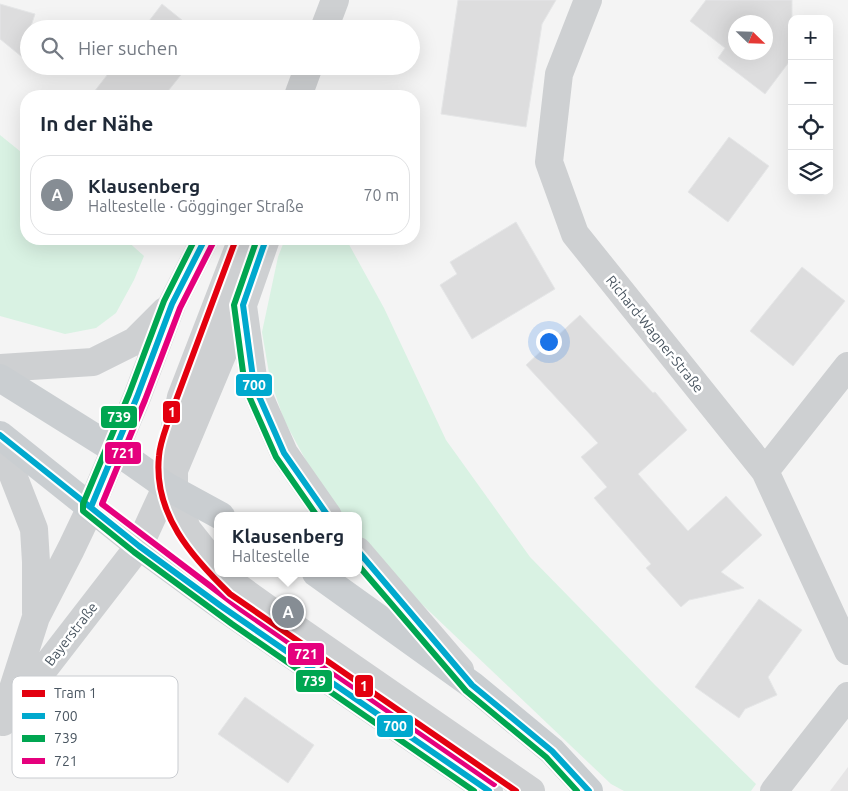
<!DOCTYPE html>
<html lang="de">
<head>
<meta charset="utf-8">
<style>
  :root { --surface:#fff; --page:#f2f2f3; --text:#1f2937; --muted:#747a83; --line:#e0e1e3; --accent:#868d94 }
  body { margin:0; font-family:Ubuntu,sans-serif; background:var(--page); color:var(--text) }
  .controls { position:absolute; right:15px; top:15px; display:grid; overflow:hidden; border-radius:10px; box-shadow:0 5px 20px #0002 }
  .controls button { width:45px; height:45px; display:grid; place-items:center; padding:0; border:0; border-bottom:1px solid var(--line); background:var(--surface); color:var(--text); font:25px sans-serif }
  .compass { position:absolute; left:728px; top:15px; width:45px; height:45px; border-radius:50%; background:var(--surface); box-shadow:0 5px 20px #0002; rotate:113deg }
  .you { position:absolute; left:548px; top:341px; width:18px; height:18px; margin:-12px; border:4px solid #fff; border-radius:50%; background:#1a73e8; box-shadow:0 0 0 8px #1a73e833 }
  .badge { display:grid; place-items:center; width:32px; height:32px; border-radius:50%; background:var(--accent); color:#fff; font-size:16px; font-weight:700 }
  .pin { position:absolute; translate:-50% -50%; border:2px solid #fff; box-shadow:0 1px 5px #0006 }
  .popup { position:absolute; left:214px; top:512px; width:148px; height:65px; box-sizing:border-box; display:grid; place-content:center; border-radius:10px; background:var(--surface); filter:drop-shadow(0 1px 4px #0005); font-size:16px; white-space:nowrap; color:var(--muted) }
  .popup b { font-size:19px; color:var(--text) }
  .popup::after { content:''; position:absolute; left:50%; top:100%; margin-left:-10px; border:10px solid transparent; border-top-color:var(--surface) }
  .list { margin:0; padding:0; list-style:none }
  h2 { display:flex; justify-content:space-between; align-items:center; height:65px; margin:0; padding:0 20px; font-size:21px }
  h2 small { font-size:16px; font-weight:400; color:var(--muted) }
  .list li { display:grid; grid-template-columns:32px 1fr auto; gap:15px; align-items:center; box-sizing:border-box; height:80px; margin:0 10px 10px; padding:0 10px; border:1px solid var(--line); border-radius:20px }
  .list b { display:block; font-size:19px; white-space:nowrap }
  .list p { margin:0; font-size:16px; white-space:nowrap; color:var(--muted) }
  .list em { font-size:16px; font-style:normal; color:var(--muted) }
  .icon { flex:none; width:28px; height:28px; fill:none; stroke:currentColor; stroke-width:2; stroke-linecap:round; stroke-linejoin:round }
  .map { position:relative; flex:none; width:848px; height:791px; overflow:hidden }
  .search { position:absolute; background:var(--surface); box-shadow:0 5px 20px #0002; left:20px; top:20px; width:400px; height:55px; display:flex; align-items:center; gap:12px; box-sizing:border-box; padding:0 18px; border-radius:28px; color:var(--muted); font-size:19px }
  .panel { position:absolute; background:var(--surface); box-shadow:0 5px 20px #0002; left:20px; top:90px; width:400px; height:155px; border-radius:20px }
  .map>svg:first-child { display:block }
  .education { fill:#e6e5e6 }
  .green { fill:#d9f2e3 }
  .building { fill:#ddddde; stroke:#e5e6e7; fill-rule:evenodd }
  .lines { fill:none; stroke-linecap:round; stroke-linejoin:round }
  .minor { stroke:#ced0d2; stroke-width:28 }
  .major { stroke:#caced1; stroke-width:28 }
  .bus-1-casing { stroke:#fff; stroke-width:10 }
  .bus-2-casing { stroke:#fff; stroke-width:10 }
  .bus-3-casing { stroke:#fff; stroke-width:10 }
  .bus-1 { stroke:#00a9ce; stroke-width:6 }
  .bus-2 { stroke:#00a651; stroke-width:6 }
  .bus-3 { stroke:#e5007d; stroke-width:6 }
  .tram-1-casing { stroke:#fff; stroke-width:10 }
  .tram-1 { stroke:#e3000f; stroke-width:6 }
  .labels { text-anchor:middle; stroke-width:5; stroke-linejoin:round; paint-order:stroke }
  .street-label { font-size:14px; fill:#4a5661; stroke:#fff }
  .key { fill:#fff; stroke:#c9ccd0; stroke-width:1 }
  .key-label { font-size:14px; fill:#4a5661 }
  .line-badge { stroke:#fff; stroke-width:2 }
  .badge-label { font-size:14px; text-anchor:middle; font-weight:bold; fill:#fff }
</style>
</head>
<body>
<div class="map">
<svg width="848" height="791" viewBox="0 0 848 791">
  <rect width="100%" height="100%" fill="#f4f4f4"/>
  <path class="education" d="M 848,767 L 848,791 L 830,791 Z"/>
  <path class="green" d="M 0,135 L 26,156 L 26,239 L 125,239 L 144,256 L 134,280 L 116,313 L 96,328 L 65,334 L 0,316 Z
    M 285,239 L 346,239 L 384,308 L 446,440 L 530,557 L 655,685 L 756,784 L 751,791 L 624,791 L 611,784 L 389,573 L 358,533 L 358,516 L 344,516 L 317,481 L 284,420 L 270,379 L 262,332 L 278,257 Z"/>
  <path class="building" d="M 458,0 L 556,0 L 542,24 L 526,127 L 441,114 Z
    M 706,0 L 792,0 L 792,58 L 765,94 L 718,58 L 725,48 L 690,21 ZM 736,22 L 766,22 L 766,52 L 736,52 Z
    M 0,4 L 35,14 L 30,29 L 29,29 L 22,57 L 0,39 Z
    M 162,4 L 193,29 L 143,29 Z
    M 114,66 L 188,66 L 164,96 L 91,96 Z
    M 729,137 L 769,166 L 728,222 L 688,192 Z
    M 516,222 L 555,289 L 472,339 L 440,285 L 457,274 L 450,262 Z
    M 802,267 L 845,301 L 793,366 L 750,331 Z
    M 580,315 L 653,393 L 655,392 L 687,430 L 638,474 L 688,531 L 726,496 L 762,535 L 721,572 L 744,588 L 689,600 L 681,607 L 646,568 L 651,564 L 594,498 L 607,487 L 581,457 L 598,443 L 526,365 Z
    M 759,599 L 802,630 L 768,677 L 777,695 L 745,709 L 739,718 L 695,687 Z
    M 245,697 L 314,745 L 288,783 L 218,734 Z"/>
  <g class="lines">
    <path class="minor" d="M 588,0 L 559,74 L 549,162 L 575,234 L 765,471 L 848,651
      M 324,29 L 335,0
      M 298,96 L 309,66
      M 243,306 L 254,385 L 284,453 L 328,516
      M 0,368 L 93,362 L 135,341 L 165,311
      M 0,442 L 34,529 L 36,562 L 36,613
      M 765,471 L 848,366
      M 358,551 L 460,670
      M 218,568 L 187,529 L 174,491 L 174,470 L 171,448 L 181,397 L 242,239
      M 223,573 L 236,586 L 282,619 L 531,791
      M 8,704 L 36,617 L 71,549 L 91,507 L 137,397 L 172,304 L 205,239
      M 3,722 L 139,546 L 174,470 L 243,305 L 266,239
      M 774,791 L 848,696"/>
    <path class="major" d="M 0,378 L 115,450 L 166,486 L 221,516
      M 0,435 L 139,546 L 221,606 L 489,791
      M 316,573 L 472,685 L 552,751 L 589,791"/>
    <g class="bus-1-casing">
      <path id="bus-1" d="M 266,239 L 243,305 L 254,385 L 284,453 L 328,516
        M 0,435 L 139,546 L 221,606 L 489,791
        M 91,507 L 137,397 L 172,304 L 205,239
        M 358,551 L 472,685 L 552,751 L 589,791"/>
    </g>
    <g class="bus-2-casing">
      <path id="bus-2" d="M 195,239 L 164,301 L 129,394 L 83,504 L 83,511 L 134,552 L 232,624 L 474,791
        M 257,239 L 234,305 L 245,387 L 276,457 L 317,516
        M 358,565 L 466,691 L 546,757 L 577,791"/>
    </g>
    <g class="bus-3-casing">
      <path id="bus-3" d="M 213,243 L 180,308 L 145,400 L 102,504 L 242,610 L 494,784"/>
    </g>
    <use href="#bus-1" class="bus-1"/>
    <use href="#bus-2" class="bus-2"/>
    <use href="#bus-3" class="bus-3"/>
    <g class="tram-1-casing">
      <path id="tram-1" d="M 236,239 L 169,419 C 165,431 160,443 159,456 C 153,514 192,557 230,594 L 516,791"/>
    </g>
    <use href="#tram-1" class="tram-1"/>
  </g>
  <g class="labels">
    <g class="street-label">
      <text transform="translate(655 334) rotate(51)" y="5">Richard-Wagner-Straße</text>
      <text transform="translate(71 634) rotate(-52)" y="5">Bayerstraße</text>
    </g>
  </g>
  <rect x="12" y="676" width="166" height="102" rx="8" class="key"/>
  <rect x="22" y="690" width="23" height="7" fill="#e3000f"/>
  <rect x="22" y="713" width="23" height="6" fill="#00a9ce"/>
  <rect x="22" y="735" width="23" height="7" fill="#00a651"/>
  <rect x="22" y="758" width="23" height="6" fill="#e5007d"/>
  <g class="key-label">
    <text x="54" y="698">Tram 1</text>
    <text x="54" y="721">700</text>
    <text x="54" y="743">739</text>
    <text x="54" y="766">721</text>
  </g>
  <g class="line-badge">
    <rect x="235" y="373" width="38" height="24" rx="5" fill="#00a9ce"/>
    <rect x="162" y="400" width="19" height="24" rx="5" fill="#e3000f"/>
    <rect x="100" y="405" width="38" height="24" rx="5" fill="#00a651"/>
    <rect x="104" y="441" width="38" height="24" rx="5" fill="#e5007d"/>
    <rect x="287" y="642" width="38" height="24" rx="5" fill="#e5007d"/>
    <rect x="295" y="669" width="38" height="24" rx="5" fill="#00a651"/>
    <rect x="354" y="674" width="20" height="24" rx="5" fill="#e3000f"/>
    <rect x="376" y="714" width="38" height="24" rx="5" fill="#00a9ce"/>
  </g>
  <g class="badge-label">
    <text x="254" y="390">700</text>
    <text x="172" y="417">1</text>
    <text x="119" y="422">739</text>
    <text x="123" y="458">721</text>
    <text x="306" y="659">721</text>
    <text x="314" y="686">739</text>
    <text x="364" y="691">1</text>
    <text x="395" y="731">700</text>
  </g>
</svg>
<div class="controls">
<button>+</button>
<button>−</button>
<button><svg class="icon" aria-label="locate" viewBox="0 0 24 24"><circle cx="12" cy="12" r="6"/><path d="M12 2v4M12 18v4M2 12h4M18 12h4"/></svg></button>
<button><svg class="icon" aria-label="layers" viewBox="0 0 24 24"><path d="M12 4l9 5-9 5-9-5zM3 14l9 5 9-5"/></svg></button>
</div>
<svg class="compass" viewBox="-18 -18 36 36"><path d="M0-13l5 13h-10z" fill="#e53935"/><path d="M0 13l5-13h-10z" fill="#747a83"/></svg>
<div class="you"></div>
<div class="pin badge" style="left:288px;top:612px">A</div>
<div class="popup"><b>Klausenberg</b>Haltestelle</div>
<div class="search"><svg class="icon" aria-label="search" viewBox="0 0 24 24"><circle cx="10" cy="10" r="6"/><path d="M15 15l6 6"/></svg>Hier suchen</div>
<section class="panel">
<h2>In der Nähe<small></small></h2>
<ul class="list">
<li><span class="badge">A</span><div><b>Klausenberg</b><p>Haltestelle · Gögginger Straße</p></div><em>70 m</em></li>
</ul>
</section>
</div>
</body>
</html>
